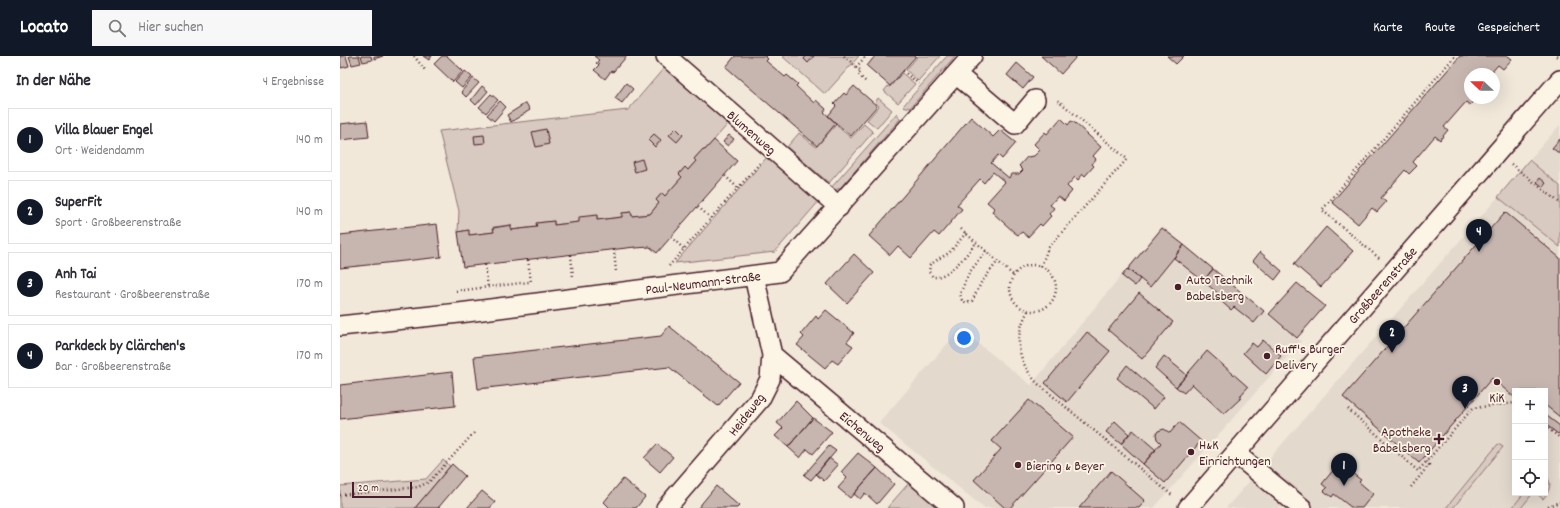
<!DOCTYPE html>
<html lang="de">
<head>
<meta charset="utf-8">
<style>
  :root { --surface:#fff; --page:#f7f7f7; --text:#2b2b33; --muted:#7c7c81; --line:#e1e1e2; --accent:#111827 }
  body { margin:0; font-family:Dekko,sans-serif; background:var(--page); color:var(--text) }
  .controls { position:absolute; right:12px; bottom:12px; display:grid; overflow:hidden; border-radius:0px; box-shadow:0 4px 16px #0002 }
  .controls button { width:36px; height:36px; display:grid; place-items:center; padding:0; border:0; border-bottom:1px solid var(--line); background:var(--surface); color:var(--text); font:20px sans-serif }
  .compass { position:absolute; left:1124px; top:12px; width:36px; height:36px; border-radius:50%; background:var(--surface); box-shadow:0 4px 16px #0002; rotate:292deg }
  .scale { position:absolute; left:12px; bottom:10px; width:60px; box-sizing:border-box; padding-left:4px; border:2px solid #4a1f2b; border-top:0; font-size:11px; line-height:14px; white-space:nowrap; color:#4a1f2b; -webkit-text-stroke:3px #fcf5e5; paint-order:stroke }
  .you { position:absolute; left:624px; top:282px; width:14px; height:14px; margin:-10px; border:3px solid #fff; border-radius:50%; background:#1a73e8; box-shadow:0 0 0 6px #1a73e833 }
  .badge { display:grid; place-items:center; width:26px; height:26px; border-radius:50%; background:var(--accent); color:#fff; font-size:13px; font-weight:700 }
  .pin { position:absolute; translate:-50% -33px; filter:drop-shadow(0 1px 2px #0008) }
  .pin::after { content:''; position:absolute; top:21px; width:14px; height:12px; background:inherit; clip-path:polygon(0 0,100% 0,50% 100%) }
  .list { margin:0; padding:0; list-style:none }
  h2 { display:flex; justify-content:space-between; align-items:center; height:52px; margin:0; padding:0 16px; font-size:17px }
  h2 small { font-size:13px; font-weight:400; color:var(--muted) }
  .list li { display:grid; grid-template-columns:26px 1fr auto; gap:12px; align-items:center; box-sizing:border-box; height:64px; margin:0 8px 8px; padding:0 8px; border:1px solid var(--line); border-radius:0px }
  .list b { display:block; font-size:15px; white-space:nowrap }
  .list p { margin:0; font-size:13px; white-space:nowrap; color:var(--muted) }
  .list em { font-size:13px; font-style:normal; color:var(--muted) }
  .icon { flex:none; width:22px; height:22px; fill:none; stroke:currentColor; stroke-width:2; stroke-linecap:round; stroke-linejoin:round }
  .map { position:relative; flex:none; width:1220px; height:452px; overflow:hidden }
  header { display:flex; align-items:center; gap:24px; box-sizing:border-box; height:56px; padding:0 20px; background:var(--accent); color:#fff }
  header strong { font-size:19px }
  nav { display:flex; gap:22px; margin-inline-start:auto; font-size:14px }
  .search { width:280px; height:36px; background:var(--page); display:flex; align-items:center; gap:10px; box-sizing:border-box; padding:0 14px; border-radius:0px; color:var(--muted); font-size:15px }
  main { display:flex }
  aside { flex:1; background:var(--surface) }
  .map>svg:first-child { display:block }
  .built { fill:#e4d9cd; fill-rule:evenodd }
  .green { fill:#d8cac0; stroke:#917476 }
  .building { fill:#c7b6af; stroke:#4a1f2b }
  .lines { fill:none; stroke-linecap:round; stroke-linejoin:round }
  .minor-casing { stroke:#4a1f2b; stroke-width:22 }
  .path { stroke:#4a1f2b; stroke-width:2.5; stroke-dasharray:1 3; stroke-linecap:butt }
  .minor { stroke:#fcf5e5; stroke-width:19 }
  .poi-dot { fill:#4a1f2b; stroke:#fcf5e5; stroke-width:1.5 }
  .labels { text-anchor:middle; stroke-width:3.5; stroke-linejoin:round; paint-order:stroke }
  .street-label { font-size:14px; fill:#4a1f2b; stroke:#fcf5e5 }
  .poi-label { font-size:14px; fill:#4a1f2b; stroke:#fcf5e5; text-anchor:start }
</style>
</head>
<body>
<header>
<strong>Locato</strong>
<div class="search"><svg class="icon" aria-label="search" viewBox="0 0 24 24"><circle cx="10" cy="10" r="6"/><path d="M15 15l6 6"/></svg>Hier suchen</div>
<nav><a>Karte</a><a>Route</a><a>Gespeichert</a></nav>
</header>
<main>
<aside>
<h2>In der Nähe<small>4 Ergebnisse</small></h2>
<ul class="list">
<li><span class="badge">1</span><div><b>Villa Blauer Engel</b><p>Ort · Weidendamm</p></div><em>140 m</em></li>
<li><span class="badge">2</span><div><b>SuperFit</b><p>Sport · Großbeerenstraße</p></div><em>140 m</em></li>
<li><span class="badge">3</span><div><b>Anh Tai</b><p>Restaurant · Großbeerenstraße</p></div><em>170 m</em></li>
<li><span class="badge">4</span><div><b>Parkdeck by Clärchen's</b><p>Bar · Großbeerenstraße</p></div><em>170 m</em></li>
</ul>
</aside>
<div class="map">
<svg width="1220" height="452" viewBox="0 0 1220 452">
  <rect width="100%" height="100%" fill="#f1e8da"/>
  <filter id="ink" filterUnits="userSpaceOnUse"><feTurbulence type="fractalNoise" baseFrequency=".025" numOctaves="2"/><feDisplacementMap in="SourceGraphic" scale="8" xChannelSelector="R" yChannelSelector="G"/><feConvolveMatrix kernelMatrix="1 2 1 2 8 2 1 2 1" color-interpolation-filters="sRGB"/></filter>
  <g filter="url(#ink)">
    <path class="built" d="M 1220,69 L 1220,130 L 1189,104 Z
      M 1158,141 L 1220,191 L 1220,452 L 886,452 ZM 1175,335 L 1205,335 L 1205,437 L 1175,437 Z
      M 822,170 L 961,285 L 814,452 L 644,452 L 539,367 L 620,273 L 691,329 Z"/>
    <path class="green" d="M 442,0 L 519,0 L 485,38 Z
      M 578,0 L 600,0 L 578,25 L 566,14 Z
      M 607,0 L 615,0 L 570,52 L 563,50 Z
      M 324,12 L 388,68 L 365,94 L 363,93 L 354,103 L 356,105 L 348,114 L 345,111 L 339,118 L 342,121 L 325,140 L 322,137 L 316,144 L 319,147 L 310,158 L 292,160 L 291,156 L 282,157 L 282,161 L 257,164 L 257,160 L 239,166 L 214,169 L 214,165 L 197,167 L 197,171 L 171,174 L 171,169 L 153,171 L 154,176 L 129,179 L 128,174 L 118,176 L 119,155 L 99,75 L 288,54 Z
      M 562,17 L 575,28 L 558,47 L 544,35 L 548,30 L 550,31 Z
      M 538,42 L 552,54 L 537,72 L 527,64 L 539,50 L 535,47 Z
      M 557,57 L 560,63 L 501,131 L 496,134 L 490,133 Z
      M 524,68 L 533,76 L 489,127 L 447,91 L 459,77 L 476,91 L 496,69 L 511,82 Z
      M 428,100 L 480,144 L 435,196 L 335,207 Z
      M 1189,104 L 1220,130 L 1220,191 L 1158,141 Z
      M 1158,388 L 1163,391 L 1113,452 L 1106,452 Z
      M 103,404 L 110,410 L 75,452 L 0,452 L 0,430 L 86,423 Z
      M 1205,418 C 1213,427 1210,434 1203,443 L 1196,437 L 1205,437 Z
      M 575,420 L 612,452 L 547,452 Z
      M 1184,437 L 1193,437 L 1181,452 L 1172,452 Z"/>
    <path class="building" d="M 0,0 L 6,0 L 9,10 L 1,12 Z
      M 9,0 L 19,0 L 21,7 L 12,9 Z
      M 21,0 L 31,0 L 32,4 L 23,6 Z
      M 34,0 L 43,0 L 34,3 Z
      M 83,0 L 92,0 L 89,4 Z
      M 102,0 L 107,0 L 123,15 L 113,26 L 94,8 Z
      M 254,0 L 287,0 L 273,16 L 271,15 L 265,23 L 254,14 L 259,9 L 256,7 L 259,4 Z
      M 395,0 L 425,0 L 428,3 L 426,5 L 445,21 L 447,19 L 458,28 L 456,30 L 474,47 L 476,44 L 486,53 L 484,56 L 496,67 L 477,90 L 386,11 Z
      M 466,0 L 474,0 L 468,7 L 464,3 Z
      M 535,0 L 576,0 L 550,30 L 527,10 Z
      M 701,0 L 737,0 L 721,18 Z
      M 827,0 L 844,0 L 836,8 Z
      M 1120,0 L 1168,0 L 1172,3 L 1163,13 L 1158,9 L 1150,18 L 1130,18 L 1130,42 L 1136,42 L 1130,49 L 1126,46 L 1104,71 L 1108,74 L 1103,80 L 1100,84 L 1095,80 L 1073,106 L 1077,110 L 1069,118 L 1065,114 L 1041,142 L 1046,146 L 1037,156 L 1032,152 L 1018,168 L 992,146 Z
      M 677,7 L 693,21 L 683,33 L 667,19 Z
      M 125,15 L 132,21 L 122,32 L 115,26 Z
      M 133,22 L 139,27 L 126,41 L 121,36 Z
      M 286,27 L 293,33 L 282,47 L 275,42 Z
      M 142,30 L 148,35 L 136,49 L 131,44 Z
      M 514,30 L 537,50 L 511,80 L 488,60 L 496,50 L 494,48 L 504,37 L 506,39 Z
      M 151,38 L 158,44 L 146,57 L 139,51 Z
      M 160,45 L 166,51 L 154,65 L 147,59 Z
      M 186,47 L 190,54 L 171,66 L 167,59 Z
      M 631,61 L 653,81 L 660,74 L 676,87 L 662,103 L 658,99 L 651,107 L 669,122 L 671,118 L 679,118 L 683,114 L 679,110 L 687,101 L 694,100 L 700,94 L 694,88 L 705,76 L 707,78 L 721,62 L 728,69 L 731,65 L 735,67 L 761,91 L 753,100 L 756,103 L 752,108 L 754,110 L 745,120 L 743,118 L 738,124 L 735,121 L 727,130 L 732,135 L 724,145 L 718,140 L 710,149 L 714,152 L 709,158 L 711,160 L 702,170 L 700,168 L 688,181 L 682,176 L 678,179 L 675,177 L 652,156 L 654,152 L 647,146 L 665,126 L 653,116 L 644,127 L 640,123 L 617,149 L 622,153 L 599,180 L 594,176 L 571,202 L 558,190 L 550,199 L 529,180 Z
      M 27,65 L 29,81 L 0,84 L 0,68 Z
      M 336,72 L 343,79 L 337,86 L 329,79 Z
      M 206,73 L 209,88 L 196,91 L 192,76 Z
      M 314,78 L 321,84 L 315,91 L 308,84 Z
      M 144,79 L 145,87 L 135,88 L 134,80 Z
      M 389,79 L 394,83 L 388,90 L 383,86 Z
      M 1220,83 L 1220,98 L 1212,92 Z
      M 374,84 L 397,105 L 317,197 L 310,191 L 295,192 L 295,191 L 123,211 L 118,176 L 129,174 L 129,179 L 154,176 L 153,172 L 171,169 L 171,174 L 197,171 L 196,167 L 214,165 L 214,169 L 239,166 L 239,161 L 257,159 L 257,164 L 282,161 L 282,157 L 291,156 L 292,160 L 310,158 L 319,147 L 316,144 L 322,137 L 325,140 L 342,121 L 339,118 L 345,111 L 348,114 L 356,105 L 354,103 L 363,93 L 365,94 Z
      M 302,103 L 305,113 L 295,116 L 292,106 Z
      M 1200,122 L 1206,127 L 1203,131 L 1197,126 Z
      M 1165,156 L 1220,202 L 1220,361 L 1205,349 L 1205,335 L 1175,335 L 1175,342 L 1152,322 L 1079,407 L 1003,341 Z
      M 97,168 L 101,201 L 0,212 L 0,179 Z
      M 986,171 L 1013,195 L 981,231 L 954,208 Z
      M 822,172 L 844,189 L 810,231 L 788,213 Z
      M 844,189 L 873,213 L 863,225 L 834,202 Z
      M 920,196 L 942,215 L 935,224 L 913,205 Z
      M 514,198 L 534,217 L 507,247 L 487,228 Z
      M 787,213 L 800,223 L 795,230 L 782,220 Z
      M 873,213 L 924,255 L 914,267 L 894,251 L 891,254 L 882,246 L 885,243 L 863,225 Z
      M 957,227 L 985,250 L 957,282 L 929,258 Z
      M 799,237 L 833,266 L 802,303 L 768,274 Z
      M 486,254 L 514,277 L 507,286 L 513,290 L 498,308 L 492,304 L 485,312 L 457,289 L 464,281 L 461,278 L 476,260 L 478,263 Z
      M 329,270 L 399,326 L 378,350 L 329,311 L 138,333 L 134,301 L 321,280 Z
      M 747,276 L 770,295 L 727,346 L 705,327 Z
      M 923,284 L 941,300 L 926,318 L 903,297 L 912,287 L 917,291 Z
      M 867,295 L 908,331 L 900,340 L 902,341 L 884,358 L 852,328 L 844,337 L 836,331 Z
      M 824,300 L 847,319 L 836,331 L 815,312 Z
      M 787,309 L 824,341 L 814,353 L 777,322 Z
      M 112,316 L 115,350 L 0,363 L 0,329 Z
      M 689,344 L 733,381 L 670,452 L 665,452 L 634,424 L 661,393 L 652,385 Z
      M 456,345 L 473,362 L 448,391 L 435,380 L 443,372 L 437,367 Z
      M 1207,360 L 1220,370 L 1220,376 L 1218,378 L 1205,368 L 1205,363 Z
      M 473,362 L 492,376 L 473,398 L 467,393 L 460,402 L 448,391 Z
      M 775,365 L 789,378 L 781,388 L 766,376 Z
      M 839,366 L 861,385 L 825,427 L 803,408 L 821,387 L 817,383 L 816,378 L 818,375 L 824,373 L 830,377 Z
      M 793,374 L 816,394 L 803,408 L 781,388 Z
      M 317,388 L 333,401 L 320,416 L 304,402 Z
      M 489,390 L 496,395 L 471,424 L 464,419 Z
      M 518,397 L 537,412 L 510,442 L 498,432 L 507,422 L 501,416 Z
      M 489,402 L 498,409 L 484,425 L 476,418 Z
      M 999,407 L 1021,424 L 1019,426 L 1033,438 L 1022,452 L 1012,452 L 994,438 L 992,441 L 984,435 L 987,432 L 982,428 Z
      M 112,408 L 125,420 L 98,452 L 75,452 Z
      M 537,412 L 554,428 L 537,448 L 525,437 L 520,443 L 514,438 Z
      M 771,415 L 805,445 L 799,452 L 739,452 Z
      M 283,423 L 305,441 L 296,452 L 270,452 L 264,446 Z
      M 376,430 L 399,450 L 397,452 L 358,452 Z
      M 142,435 L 155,446 L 150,452 L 127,452 Z"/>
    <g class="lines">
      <g class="minor-casing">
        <path id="minor" d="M 326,0 L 499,151
          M 616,18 L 675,68 L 695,44
          M 0,270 L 119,257 L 440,216 L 632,0
          M 432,299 L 614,452
          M 896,398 L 962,452
          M 326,452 L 420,343 L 430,323 L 432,299 L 414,220
          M 848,452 L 1220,24"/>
      </g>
      <path class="path" d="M 74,0 L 85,14
        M 504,0 L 521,15 L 518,18 L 526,26
        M 1217,0 L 1220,2
        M 516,11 L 526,0
        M 563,15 L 579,28
        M 1171,108 L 1220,147
        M 385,120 L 398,132
        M 358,151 L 371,162
        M 621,173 L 673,219
        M 626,177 L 609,197 L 598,203 L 590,209 L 589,216 L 593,221 C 609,222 627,198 636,187
        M 331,181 L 344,193
        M 274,194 L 276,216
        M 646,195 L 629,217 L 620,238 L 622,244 L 627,247 L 632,245 L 641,227 L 658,205
        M 231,199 L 233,221
        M 1039,202 L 982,154 L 1115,0
        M 188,204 L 191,226
        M670 232a23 23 0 1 1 46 0a23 23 0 1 1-46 0Z
        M 145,209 L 148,231
        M 329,210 L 420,107
        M 701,210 L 708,192 L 787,103 L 719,45 L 715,45
        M 116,235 L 189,226
        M 688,255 C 673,282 677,304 697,327 L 833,440
        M 1008,353 L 1078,415 L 1133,352 L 1175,347
        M 1205,370 L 1220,382
        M 1071,431 L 1089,409 L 1086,406
        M 0,439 L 78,431 L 89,426 L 134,377
        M 1208,450 L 1220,446"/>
      <use href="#minor" class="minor"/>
    </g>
  </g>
  <g class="poi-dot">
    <circle cx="838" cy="231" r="4"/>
    <circle cx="927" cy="300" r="4"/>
    <circle cx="1157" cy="326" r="4"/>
    <path d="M1097 377h4v4h4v4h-4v4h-4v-4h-4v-4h4z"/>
    <circle cx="851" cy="396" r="4"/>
    <circle cx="678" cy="409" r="4"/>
  </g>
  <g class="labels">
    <g class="street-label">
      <text transform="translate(412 76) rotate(41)" y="5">Blumenweg</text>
      <text transform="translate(363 226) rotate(-7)" y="5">Paul-Neumann-Straße</text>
      <text transform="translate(1042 229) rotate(-49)" y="5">Großbeerenstraße</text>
      <text transform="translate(406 358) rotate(-52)" y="5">Heideweg</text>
      <text transform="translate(523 375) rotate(40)" y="5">Eichenweg</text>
    </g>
    <g class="poi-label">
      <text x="846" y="228">Auto Technik<tspan x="846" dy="16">Babelsberg</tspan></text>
      <text x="935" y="297">Ruff's Burger<tspan x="935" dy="16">Delivery</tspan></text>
      <text x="1157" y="346" text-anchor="middle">KiK</text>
      <text x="1091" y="380" text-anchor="end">Apotheke<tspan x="1091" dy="16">Babelsberg</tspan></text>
      <text x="859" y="393">H&amp;K<tspan x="859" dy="16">Einrichtungen</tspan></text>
      <text x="686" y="414">Biering &amp; Beyer</text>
    </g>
  </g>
</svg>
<div class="controls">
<button>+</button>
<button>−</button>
<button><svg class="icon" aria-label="locate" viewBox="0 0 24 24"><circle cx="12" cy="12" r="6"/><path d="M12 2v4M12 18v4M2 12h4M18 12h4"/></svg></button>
</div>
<svg class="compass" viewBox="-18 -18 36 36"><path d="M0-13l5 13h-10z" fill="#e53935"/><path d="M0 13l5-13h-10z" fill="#7c7c81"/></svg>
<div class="scale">20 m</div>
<div class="you"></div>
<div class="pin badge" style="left:1004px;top:430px">1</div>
<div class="pin badge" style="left:1052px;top:297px">2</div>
<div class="pin badge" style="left:1125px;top:353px">3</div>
<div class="pin badge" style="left:1139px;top:196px">4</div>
</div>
</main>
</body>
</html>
